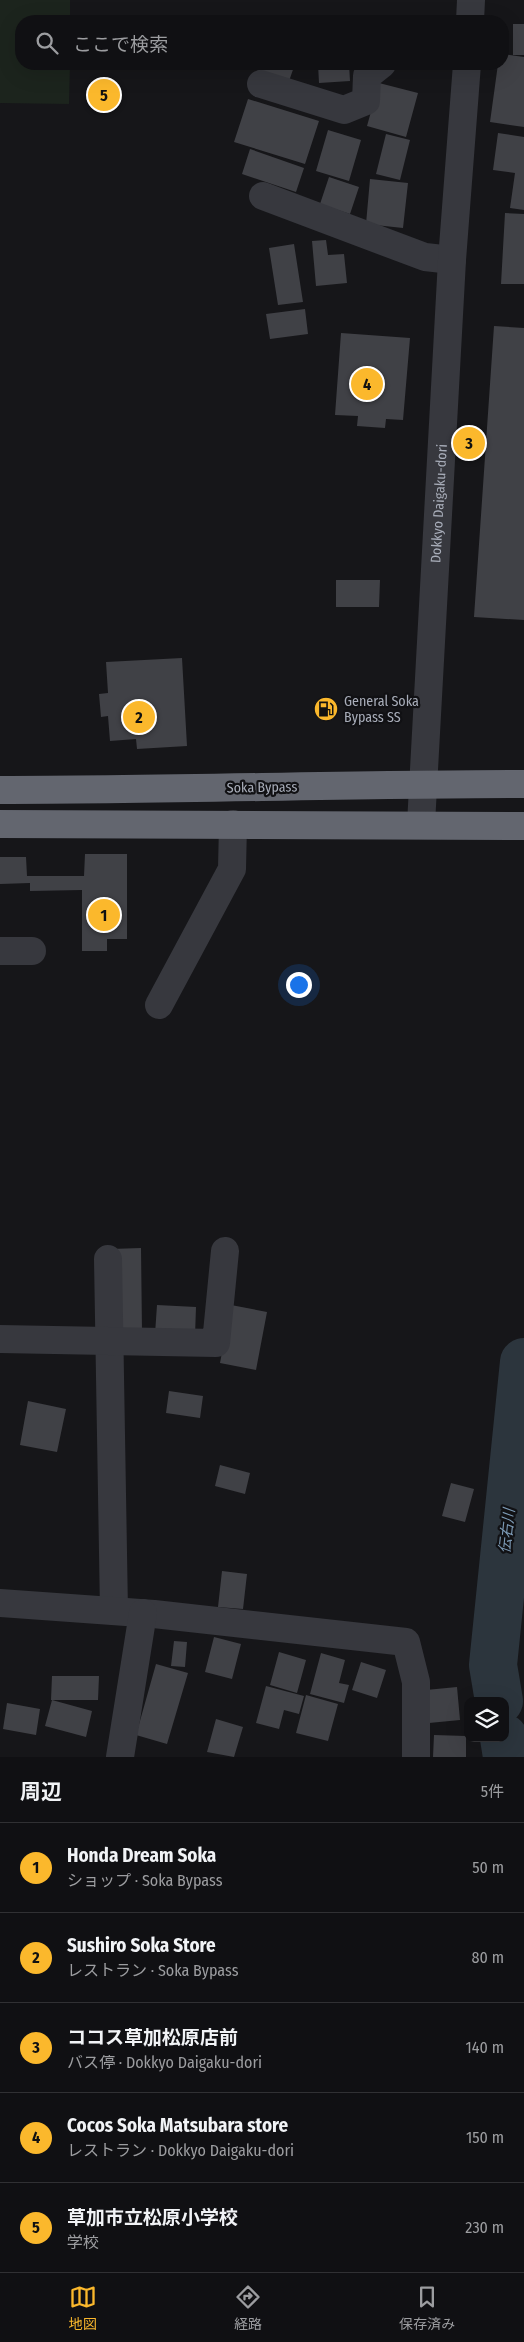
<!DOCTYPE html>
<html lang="ja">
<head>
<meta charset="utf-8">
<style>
  :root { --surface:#101013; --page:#19191c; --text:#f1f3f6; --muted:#9c9da0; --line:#303033; --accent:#fbb82c }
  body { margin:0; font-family:"Fira Sans Condensed","Noto Sans JP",sans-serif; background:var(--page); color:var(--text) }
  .controls { position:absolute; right:15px; bottom:15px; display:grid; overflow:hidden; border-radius:10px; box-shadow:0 5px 20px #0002 }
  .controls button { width:45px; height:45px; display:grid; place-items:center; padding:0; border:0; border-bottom:1px solid var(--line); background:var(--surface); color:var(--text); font:25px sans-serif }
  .you { position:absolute; left:298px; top:984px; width:18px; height:18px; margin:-12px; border:4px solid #fff; border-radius:50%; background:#1a73e8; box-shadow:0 0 0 8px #1a73e833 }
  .badge { display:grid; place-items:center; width:32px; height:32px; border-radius:50%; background:var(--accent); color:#111; font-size:16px; font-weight:700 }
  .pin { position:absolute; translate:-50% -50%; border:2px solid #fff; box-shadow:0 1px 5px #0006 }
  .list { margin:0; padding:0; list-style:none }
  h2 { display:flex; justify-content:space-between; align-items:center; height:65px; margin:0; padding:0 20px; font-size:21px }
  h2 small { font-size:16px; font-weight:400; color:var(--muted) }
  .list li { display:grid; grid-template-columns:32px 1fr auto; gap:15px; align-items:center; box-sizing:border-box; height:90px; padding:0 20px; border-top:1px solid var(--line) }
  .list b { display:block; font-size:19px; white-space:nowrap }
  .list p { margin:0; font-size:16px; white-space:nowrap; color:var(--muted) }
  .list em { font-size:16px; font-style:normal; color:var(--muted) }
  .icon { flex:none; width:28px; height:28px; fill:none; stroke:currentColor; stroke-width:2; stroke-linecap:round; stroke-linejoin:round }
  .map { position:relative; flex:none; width:524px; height:1757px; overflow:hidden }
  .search { position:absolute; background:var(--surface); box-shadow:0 5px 20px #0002; left:15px; right:15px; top:15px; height:55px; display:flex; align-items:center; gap:12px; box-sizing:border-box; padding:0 18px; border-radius:20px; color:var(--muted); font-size:19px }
  .sheet { height:515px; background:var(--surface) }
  nav { display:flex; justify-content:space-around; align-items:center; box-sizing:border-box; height:70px; border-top:1px solid var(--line); background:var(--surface); font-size:14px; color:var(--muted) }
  nav a { display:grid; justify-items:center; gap:2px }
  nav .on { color:var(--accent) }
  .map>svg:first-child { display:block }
  .pitch { fill:#1c241d }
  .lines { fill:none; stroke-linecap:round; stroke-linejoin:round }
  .river { stroke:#2c353d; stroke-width:48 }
  .building { fill:#404146 }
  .minor { stroke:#37383e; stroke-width:28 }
  .highway { stroke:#63666f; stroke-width:28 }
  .labels { text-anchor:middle; stroke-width:4.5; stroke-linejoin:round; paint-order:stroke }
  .street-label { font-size:14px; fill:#a8adb9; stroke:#111114 }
  .poi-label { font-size:14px; fill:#a8adb9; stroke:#111114; text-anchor:start }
  .water-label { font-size:15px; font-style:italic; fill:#7d9bb6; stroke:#111114 }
</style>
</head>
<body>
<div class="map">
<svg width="524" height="1757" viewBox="0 0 524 1757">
  <rect width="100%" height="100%" fill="#161619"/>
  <path class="pitch" d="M 0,0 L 70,0 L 70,21 L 21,21 L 21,64 L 70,64 L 69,104 L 0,103 Z"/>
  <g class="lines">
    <path class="river" d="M 499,1701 L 493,1665 L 524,1362
      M 504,1738 L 507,1757"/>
  </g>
  <path class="building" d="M 513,24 L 524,24 L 524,55 L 513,55 Z
    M 503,54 L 524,57 L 524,127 L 490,122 L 498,64 L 503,64 Z
    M 238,64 L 295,64 L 289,81 Z
    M 318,64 L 349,64 L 350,81 L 319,83 Z
    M 379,83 L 418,93 L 406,137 L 367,126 Z
    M 248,99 L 319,121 L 305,164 L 234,142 Z
    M 328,130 L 361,140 L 349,181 L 316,171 Z
    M 498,133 L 524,137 L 524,210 L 510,208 L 515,173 L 493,170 Z
    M 386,134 L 410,140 L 400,180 L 376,174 Z
    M 250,149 L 304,168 L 296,192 L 242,174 Z
    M 329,177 L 359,187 L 350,214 L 320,204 Z
    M 370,179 L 408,183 L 403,228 L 366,224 Z
    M 505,213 L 524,214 L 524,284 L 501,284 Z
    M 326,240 L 328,255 L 344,254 L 347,283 L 316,286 L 312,241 Z
    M 294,244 L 303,302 L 278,305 L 269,248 Z
    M 305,309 L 308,334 L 270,339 L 266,314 Z
    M 494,326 L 524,328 L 524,620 L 474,617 Z
    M 341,333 L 410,338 L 403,420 L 386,419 L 385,428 L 357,426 L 358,416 L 335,415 Z
    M 336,580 L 380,580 L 379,607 L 336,607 Z
    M 182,658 L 187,746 L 137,749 L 136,739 L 110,741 L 108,716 L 101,717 L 99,694 L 108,693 L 106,662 Z
    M 85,854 L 127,854 L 127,939 L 107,939 L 107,951 L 82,951 L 82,890 L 30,891 L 30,883 L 0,884 L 0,857 L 26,857 L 27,876 L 84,876 Z
    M 141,1248 L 142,1332 L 112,1333 L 111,1249 Z
    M 157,1305 L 196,1307 L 195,1336 L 155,1334 Z
    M 231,1305 L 267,1312 L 256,1370 L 220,1363 Z
    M 169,1391 L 203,1396 L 200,1418 L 166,1413 Z
    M 28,1401 L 66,1409 L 57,1452 L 20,1445 Z
    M 220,1465 L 250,1473 L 245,1494 L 215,1486 Z
    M 451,1483 L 474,1489 L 465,1522 L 442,1516 Z
    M 222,1571 L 247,1574 L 243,1609 L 218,1607 Z
    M 214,1637 L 241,1644 L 232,1679 L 205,1672 Z
    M 174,1641 L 187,1642 L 185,1667 L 171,1666 Z
    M 279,1652 L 306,1660 L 297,1693 L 270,1685 Z
    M 321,1653 L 345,1660 L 339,1683 L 349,1685 L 344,1703 L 310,1694 Z
    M 361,1662 L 386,1670 L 377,1698 L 352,1690 Z
    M 156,1664 L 188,1673 L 167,1744 L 136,1735 Z
    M 52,1676 L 99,1676 L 98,1700 L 51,1700 Z
    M 266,1686 L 304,1696 L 299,1714 L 284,1710 L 279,1729 L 256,1723 Z
    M 457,1687 L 460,1720 L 429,1723 L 426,1690 Z
    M 306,1695 L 338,1704 L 328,1741 L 296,1733 Z
    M 52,1700 L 92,1711 L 86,1737 L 45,1726 Z
    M 7,1703 L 40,1709 L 36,1735 L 3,1729 Z
    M 216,1719 L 243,1727 L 234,1757 L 207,1752 Z
    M 434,1735 L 466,1736 L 466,1757 L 433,1757 Z"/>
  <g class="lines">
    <g class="minor">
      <path d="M 470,21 L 471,0"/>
      <path d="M 261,84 L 344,110 L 366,101 L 367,76 L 382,64"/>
      <path d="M 263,196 L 425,257 L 452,260"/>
      <path id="s1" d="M 421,824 L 452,260 L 467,64"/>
      <path d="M 0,951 L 32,951"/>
      <path d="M 159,1005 L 232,869 L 233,824"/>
      <path d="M 108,1259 L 114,1611"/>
      <path d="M 0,1339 L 216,1343 L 225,1251"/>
      <path d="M 0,1603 L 154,1614 L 406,1642 L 416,1682 L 416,1757"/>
      <path d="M 120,1757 L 143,1613"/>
    </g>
    <path class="highway" d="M 0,790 C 175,790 349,784 524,784
      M 0,824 L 524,826"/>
  </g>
  <defs>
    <g id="fuel-disc" transform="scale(1.25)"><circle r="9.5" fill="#fbb82c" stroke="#111114"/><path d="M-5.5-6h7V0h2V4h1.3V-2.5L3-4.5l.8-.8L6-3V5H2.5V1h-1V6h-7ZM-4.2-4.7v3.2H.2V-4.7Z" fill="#111"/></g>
  </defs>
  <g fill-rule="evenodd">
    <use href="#fuel-disc" x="326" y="709"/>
  </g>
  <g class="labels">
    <g class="street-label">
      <text dy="5" stroke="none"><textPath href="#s1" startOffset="321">Dokkyo Daigaku-dori</textPath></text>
      <text transform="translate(262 787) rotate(-1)" y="5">Soka Bypass</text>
    </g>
    <g class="poi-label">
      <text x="344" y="706">General Soka<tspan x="344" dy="16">Bypass SS</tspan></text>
    </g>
    <g class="water-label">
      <text transform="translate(507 1531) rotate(-84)" y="5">伝右川</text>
    </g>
  </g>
</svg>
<div class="controls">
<button><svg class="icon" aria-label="layers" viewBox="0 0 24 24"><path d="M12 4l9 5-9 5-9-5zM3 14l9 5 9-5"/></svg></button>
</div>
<div class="you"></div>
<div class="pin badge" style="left:104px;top:915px">1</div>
<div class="pin badge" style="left:139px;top:717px">2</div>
<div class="pin badge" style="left:469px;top:443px">3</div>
<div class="pin badge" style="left:367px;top:384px">4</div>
<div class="pin badge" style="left:104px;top:95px">5</div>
<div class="search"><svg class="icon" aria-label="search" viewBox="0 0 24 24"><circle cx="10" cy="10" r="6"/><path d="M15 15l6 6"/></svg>ここで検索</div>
</div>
<section class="sheet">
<h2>周辺<small>5件</small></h2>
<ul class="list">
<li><span class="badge">1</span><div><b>Honda Dream Soka</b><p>ショップ · Soka Bypass</p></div><em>50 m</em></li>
<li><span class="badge">2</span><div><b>Sushiro Soka Store</b><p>レストラン · Soka Bypass</p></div><em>80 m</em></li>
<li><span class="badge">3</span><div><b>ココス草加松原店前</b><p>バス停 · Dokkyo Daigaku-dori</p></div><em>140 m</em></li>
<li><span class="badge">4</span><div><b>Cocos Soka Matsubara store</b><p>レストラン · Dokkyo Daigaku-dori</p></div><em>150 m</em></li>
<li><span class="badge">5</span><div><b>草加市立松原小学校</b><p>学校</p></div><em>230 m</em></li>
</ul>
</section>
<nav>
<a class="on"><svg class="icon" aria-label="map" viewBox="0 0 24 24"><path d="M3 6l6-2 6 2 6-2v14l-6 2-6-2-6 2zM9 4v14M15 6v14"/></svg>地図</a>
<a><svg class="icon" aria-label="directions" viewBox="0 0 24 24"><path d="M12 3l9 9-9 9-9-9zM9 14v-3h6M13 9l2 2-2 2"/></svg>経路</a>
<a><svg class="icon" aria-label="saved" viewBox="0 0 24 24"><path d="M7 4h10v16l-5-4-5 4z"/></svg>保存済み</a>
</nav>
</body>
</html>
